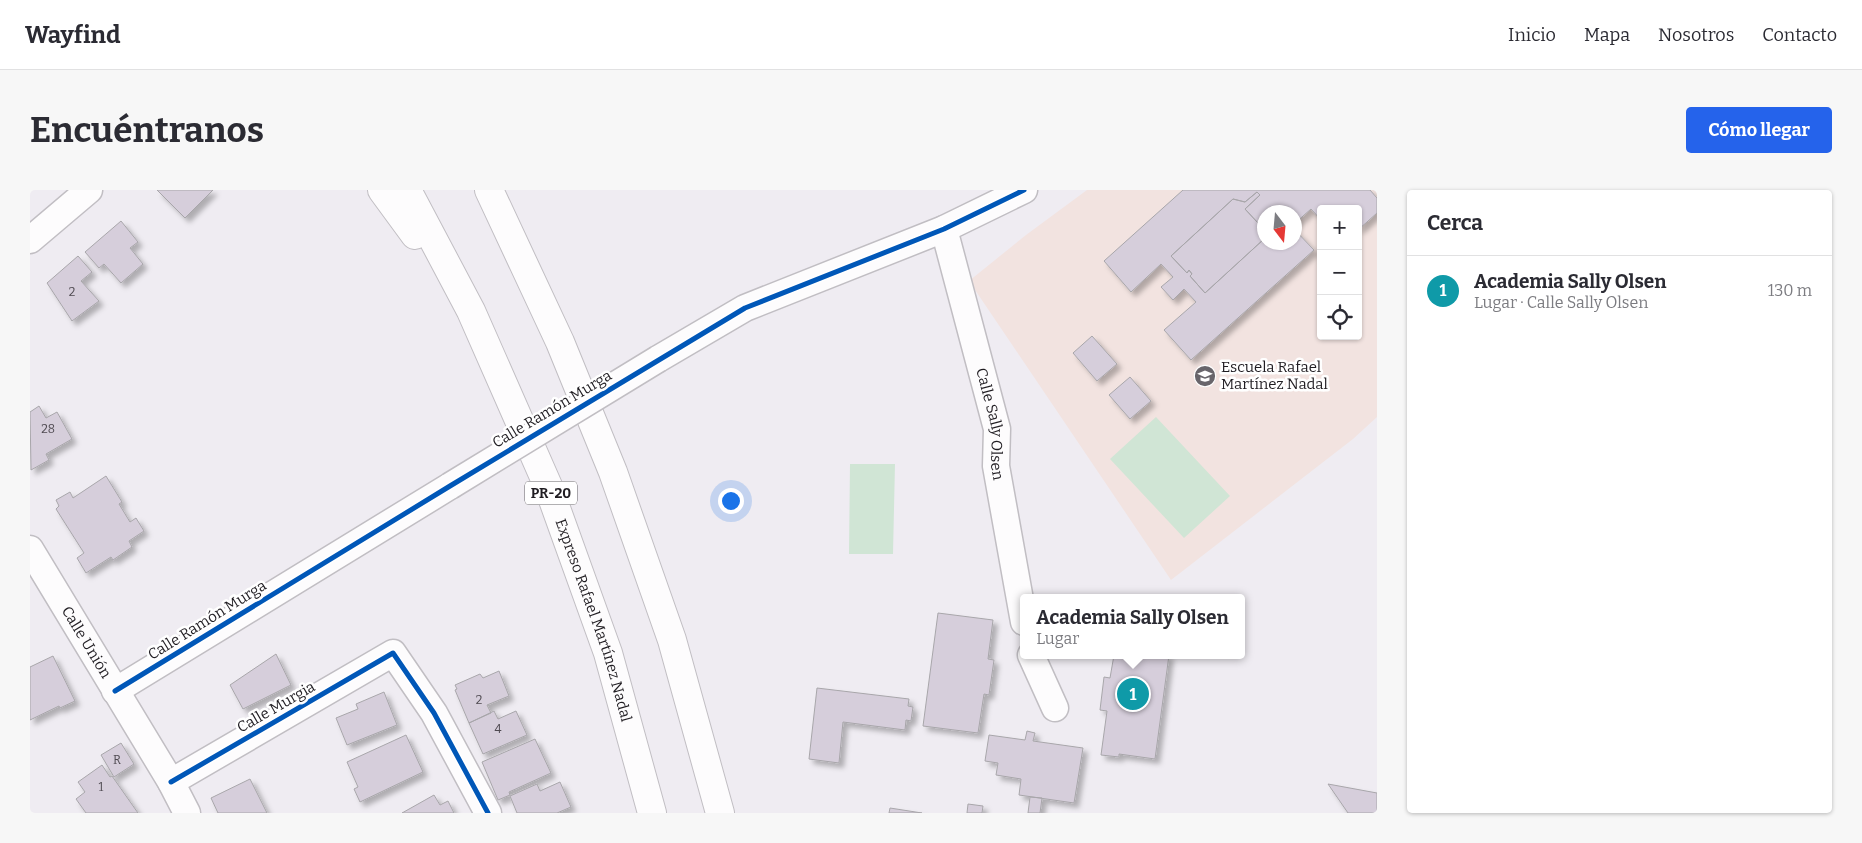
<!DOCTYPE html>
<html lang="es">
<head>
<meta charset="utf-8">
<style>
  :root { --surface:#fff; --page:#f7f7f7; --text:#2b2b33; --muted:#7c7c81; --line:#e1e1e2; --accent:#2563eb }
  body { margin:0; font-family:Bitter,serif; background:var(--page); color:var(--text) }
  .controls { position:absolute; right:15px; top:15px; display:grid; overflow:hidden; border-radius:5px; box-shadow:0 1px 4px #0004 }
  .controls button { width:45px; height:45px; display:grid; place-items:center; padding:0; border:0; border-bottom:1px solid var(--line); background:var(--surface); color:var(--text); font:25px sans-serif }
  .compass { position:absolute; left:1227px; top:15px; width:45px; height:45px; border-radius:50%; background:var(--surface); box-shadow:0 1px 4px #0004; rotate:164deg }
  .you { position:absolute; left:700px; top:310px; width:18px; height:18px; margin:-12px; border:4px solid #fff; border-radius:50%; background:#1a73e8; box-shadow:0 0 0 8px #1a73e833 }
  .badge { display:grid; place-items:center; width:32px; height:32px; border-radius:50%; background:var(--accent); color:#fff; font-size:16px; font-weight:700 }
  .pin { position:absolute; translate:-50% -50%; border:2px solid #fff; box-shadow:0 1px 5px #0006 }
  .popup { position:absolute; left:990px; top:404px; width:225px; height:65px; box-sizing:border-box; display:grid; place-content:center; border-radius:5px; background:var(--surface); filter:drop-shadow(0 1px 4px #0005); font-size:16px; white-space:nowrap; color:var(--muted) }
  .popup b { font-size:19px; color:var(--text) }
  .popup::after { content:''; position:absolute; left:50%; top:100%; margin-left:-10px; border:10px solid transparent; border-top-color:var(--surface) }
  .list { margin:0; padding:0; list-style:none }
  h2 { display:flex; justify-content:space-between; align-items:center; height:65px; margin:0; padding:0 20px; font-size:21px }
  h2 small { font-size:16px; font-weight:400; color:var(--muted) }
  .list li { display:grid; grid-template-columns:32px 1fr auto; gap:15px; align-items:center; box-sizing:border-box; height:70px; padding:0 20px; border-top:1px solid var(--line) }
  .list b { display:block; font-size:19px; white-space:nowrap }
  .list p { margin:0; font-size:16px; white-space:nowrap; color:var(--muted) }
  .list em { font-size:16px; font-style:normal; color:var(--muted) }
  .icon { flex:none; width:28px; height:28px; fill:none; stroke:currentColor; stroke-width:2; stroke-linecap:round; stroke-linejoin:round }
  .map { position:relative; flex:none; width:1347px; height:623px; overflow:hidden; border-radius:5px }
  header { display:flex; align-items:center; gap:30px; box-sizing:border-box; height:70px; padding:0 25px; background:var(--surface); border-bottom:1px solid var(--line) }
  header strong { font-size:24px }
  nav { display:flex; gap:28px; margin-inline-start:auto; font-size:18px }
  .intro { display:flex; align-items:center; justify-content:space-between; box-sizing:border-box; height:120px; padding:0 30px }
  h1 { margin:0; font-size:35px }
  .button { padding:12px 22px; border-radius:5px; background:var(--accent); color:#fff; font-size:18px; font-weight:700 }
  main { display:flex; gap:30px; padding:0 30px }
  aside { flex:1; background:var(--surface); border-radius:5px; box-shadow:0 1px 4px #0004 }
  .map>svg:first-child { display:block }
  .education { fill:#f2e3e0; fill-rule:evenodd }
  .green { fill:#d0e5d5 }
  .building { fill:#d6cedb; stroke:#a8a6aa; filter:url(#shadow) }
  .lines { fill:none; stroke-linecap:round; stroke-linejoin:round }
  .minor-casing { stroke:#c1bec3; stroke-width:29 }
  .motorway-casing { stroke:#c1bec3; stroke-width:30 }
  .minor { stroke:#fdfcfd; stroke-width:26 }
  .motorway { stroke:#fdfcfd; stroke-width:28 }
  .minor-bridge-casing { stroke:#c1bec3; stroke-width:29; stroke-linecap:butt }
  .minor-bridge { stroke:#fdfcfd; stroke-width:26 }
  .cycleway-casing { stroke:#fff; stroke-width:8 }
  .cycleway { stroke:#0057b8; stroke-width:5 }
  .labels { text-anchor:middle; stroke-width:5; stroke-linejoin:round; paint-order:stroke }
  .number-label { font-size:12px; fill:#4e4950 }
  .shield { fill:#fff; stroke:#636164; stroke-width:1 }
  .shield-label { font-size:14px; font-weight:bold; fill:#201d22 }
  .poi-label { font-size:15px; fill:#201d22; stroke:#fff; text-anchor:start }
  .street-label { font-size:15px; fill:#201d22; stroke:#fff }
</style>
</head>
<body>
<header>
<strong>Wayfind</strong>
<nav><a>Inicio</a><a>Mapa</a><a>Nosotros</a><a>Contacto</a></nav>
</header>
<div class="intro"><h1>Encuéntranos</h1><a class="button">Cómo llegar</a></div>
<main>
<div class="map">
<svg width="1347" height="623" viewBox="0 0 1347 623">
  <defs>
    <filter id="shadow"><feDropShadow dx="4.5" dy="4.5" stdDeviation="2.5" flood-color="#0004"/></filter>
  </defs>
  <rect width="100%" height="100%" fill="#efecf2"/>
  <path class="education" d="M 1057,0 L 1347,0 L 1347,227 L 1323,249 L 1141,390 L 939,91 L 996,45 ZM 1291,19 L 1328,19 L 1328,146 L 1291,146 ZM 1234,22 L 1264,22 L 1264,52 L 1234,52 Z"/>
  <path class="green" d="M 1126,227 L 1200,306 L 1154,348 L 1080,269 Z
    M 820,274 L 865,274 L 863,364 L 819,364 Z"/>
  <path class="building" d="M 127,0 L 183,0 L 155,28 Z
    M 1153,0 L 1340,0 L 1347,8 L 1347,23 L 1328,40 L 1328,19 L 1291,19 L 1291,30 L 1281,19 L 1264,34 L 1264,22 L 1246,22 L 1243,19 L 1239,22 L 1234,22 L 1234,27 L 1228,33 L 1215,19 L 1230,5 L 1227,2 L 1215,12 L 1203,9 L 1141,66 L 1157,83 L 1159,80 L 1162,84 L 1160,86 L 1175,103 L 1234,49 L 1234,52 L 1264,52 L 1264,39 L 1284,60 L 1161,170 L 1134,140 L 1166,112 L 1154,99 L 1143,110 L 1131,97 L 1143,87 L 1131,74 L 1101,102 L 1074,71 Z
    M 1227,2 L 1230,5 L 1215,19 L 1228,33 L 1234,27 L 1234,49 L 1175,103 L 1160,86 L 1162,84 L 1159,80 L 1157,83 L 1141,66 L 1203,9 L 1215,12 Z
    M 91,31 L 108,52 L 100,58 L 113,74 L 91,93 L 74,74 L 69,78 L 55,62 Z
    M 48,66 L 62,82 L 51,91 L 69,111 L 42,131 L 17,93 Z
    M 1062,146 L 1087,174 L 1067,191 L 1043,163 Z
    M 1100,187 L 1121,211 L 1100,229 L 1079,205 Z
    M 9,216 L 16,228 L 27,222 L 42,249 L 16,264 L 19,270 L 1,280 L 0,222 Z
    M 76,286 L 92,312 L 89,314 L 100,332 L 106,328 L 114,341 L 99,351 L 102,357 L 83,370 L 81,367 L 56,383 L 47,368 L 54,363 L 26,319 L 29,316 L 26,310 L 40,302 L 43,308 Z
    M 908,423 L 963,430 L 958,469 L 964,470 L 959,505 L 954,504 L 948,543 L 893,536 Z
    M 246,464 L 261,495 L 213,519 L 200,495 Z
    M 1084,465 L 1139,465 L 1125,569 L 1089,564 L 1089,567 L 1071,565 L 1077,521 L 1070,520 L 1074,487 L 1080,488 Z
    M 23,466 L 45,511 L 30,518 L 29,516 L 0,530 L 0,477 Z
    M 469,481 L 479,506 L 457,515 L 461,523 L 439,533 L 425,500 L 427,499 L 425,495 L 450,484 L 453,488 Z
    M 787,498 L 879,509 L 878,516 L 883,517 L 881,531 L 876,530 L 875,540 L 813,532 L 809,573 L 779,569 Z
    M 354,502 L 367,535 L 317,555 L 306,528 L 328,519 L 326,514 Z
    M 464,521 L 468,529 L 486,521 L 497,545 L 453,564 L 439,533 Z
    M 997,541 L 1005,543 L 1003,551 L 1053,558 L 1044,613 L 989,605 L 991,589 L 966,585 L 968,573 L 955,571 L 959,545 L 995,550 Z
    M 376,545 L 393,582 L 330,612 L 324,599 L 328,597 L 317,572 Z
    M 505,549 L 521,583 L 479,602 L 480,605 L 468,610 L 452,572 Z
    M 91,553 L 104,574 L 84,587 L 71,565 Z
    M 72,575 L 80,587 L 82,586 L 108,623 L 56,623 L 46,609 L 55,602 L 48,592 Z
    M 220,589 L 237,623 L 188,623 L 181,608 Z
    M 530,592 L 541,617 L 527,623 L 487,623 L 480,606 L 507,594 L 510,601 Z
    M 1298,594 L 1347,603 L 1347,623 L 1318,623 Z
    M 404,605 L 410,615 L 418,611 L 424,623 L 372,623 Z
    M 1000,607 L 1012,608 L 1010,623 L 998,623 Z
    M 938,614 L 953,616 L 952,623 L 937,623 Z
    M 860,618 L 892,623 L 859,623 Z"/>
  <g class="lines">
    <g class="minor-casing">
      <g id="minor">
        <path id="s1" d="M 914,39 L 967,239 L 966,276 L 994,432"/>
        <path d="M 0,50 L 59,0"/>
        <path d="M 628,169 L 715,118 L 914,39 L 994,0"/>
        <path id="s2" d="M 0,359 L 141,592 L 157,623"/>
        <path d="M 1001,465 L 1025,518"/>
        <path d="M 85,501 L 420,296"/>
        <path d="M 141,592 L 363,463 L 404,523 L 458,623"/>
      </g>
    </g>
    <g class="motorway-casing">
      <g id="motorway">
        <path d="M 352,0 L 385,45"/>
        <path id="s3" d="M 377,0 L 441,121 L 518,296 L 578,463 L 622,623"/>
        <path d="M 459,0 L 530,152 L 583,282 L 642,450 L 690,623"/>
      </g>
    </g>
    <use href="#minor" class="minor"/>
    <use href="#motorway" class="motorway"/>
    <g class="minor-bridge-casing">
      <path id="minor-bridge" d="M 420,296 L 628,169"/>
    </g>
    <use href="#minor-bridge" class="minor-bridge"/>
    <g class="cycleway-casing">
      <path id="cycleway" d="M 85,501 L 420,296 L 715,118 L 914,39 L 994,0
        M 141,592 L 363,463 L 404,523 L 458,623"/>
    </g>
    <use href="#cycleway" class="cycleway"/>
  </g>
  <defs>
    <g id="school-disc" transform="scale(1.125)"><circle r="9.5" fill="#68656b" stroke="#fff"/><path d="M0-5L7-2L0 1L-7-2ZM-4 1L0 2.5L4 1V4Q0 6-4 4Z" fill="#fff"/></g>
  </defs>
  <g fill-rule="evenodd">
    <use href="#school-disc" x="1175" y="186"/>
  </g>
  <g class="labels">
    <g class="number-label">
      <text x="42" y="106">2</text>
      <text x="18" y="243">28</text>
      <text x="449" y="514">2</text>
      <text x="468" y="543">4</text>
      <text x="87" y="574">R</text>
      <text x="71" y="601">1</text>
    </g>
    <rect class="shield" x="495" y="291.5" width="52" height="23" rx="4"/>
    <g class="shield-label">
      <text x="521" y="308">PR-20</text>
    </g>
    <g class="poi-label">
      <text x="1191" y="182">Escuela Rafael<tspan x="1191" dy="17">Martínez Nadal</tspan></text>
    </g>
    <g class="street-label">
      <text transform="translate(522 219) rotate(-31)" y="5">Calle Ramón Murga</text>
      <text dy="5" stroke="none"><textPath href="#s1" startOffset="201">Calle Sally Olsen</textPath></text>
      <text transform="translate(177 430) rotate(-32)" y="5">Calle Ramón Murga</text>
      <text dy="5" stroke="none"><textPath href="#s3" startOffset="470">Expreso Rafael Martínez Nadal</textPath></text>
      <text dy="5" stroke="none"><textPath href="#s2" startOffset="109">Calle Unión</textPath></text>
      <text transform="translate(246 517) rotate(-30)" y="5">Calle Murgia</text>
    </g>
  </g>
</svg>
<div class="controls">
<button>+</button>
<button>−</button>
<button><svg class="icon" aria-label="locate" viewBox="0 0 24 24"><circle cx="12" cy="12" r="6"/><path d="M12 2v4M12 18v4M2 12h4M18 12h4"/></svg></button>
</div>
<svg class="compass" viewBox="-18 -18 36 36"><path d="M0-13l5 13h-10z" fill="#e53935"/><path d="M0 13l5-13h-10z" fill="#7c7c81"/></svg>
<div class="you"></div>
<div class="pin badge" style="left:1103px;top:504px;background:#0f9aa8">1</div>
<div class="popup"><b>Academia Sally Olsen</b>Lugar</div>
</div>
<aside>
<h2>Cerca<small></small></h2>
<ul class="list">
<li><span class="badge" style="background:#0f9aa8">1</span><div><b>Academia Sally Olsen</b><p>Lugar · Calle Sally Olsen</p></div><em>130 m</em></li>
</ul>
</aside>
</main>
</body>
</html>
